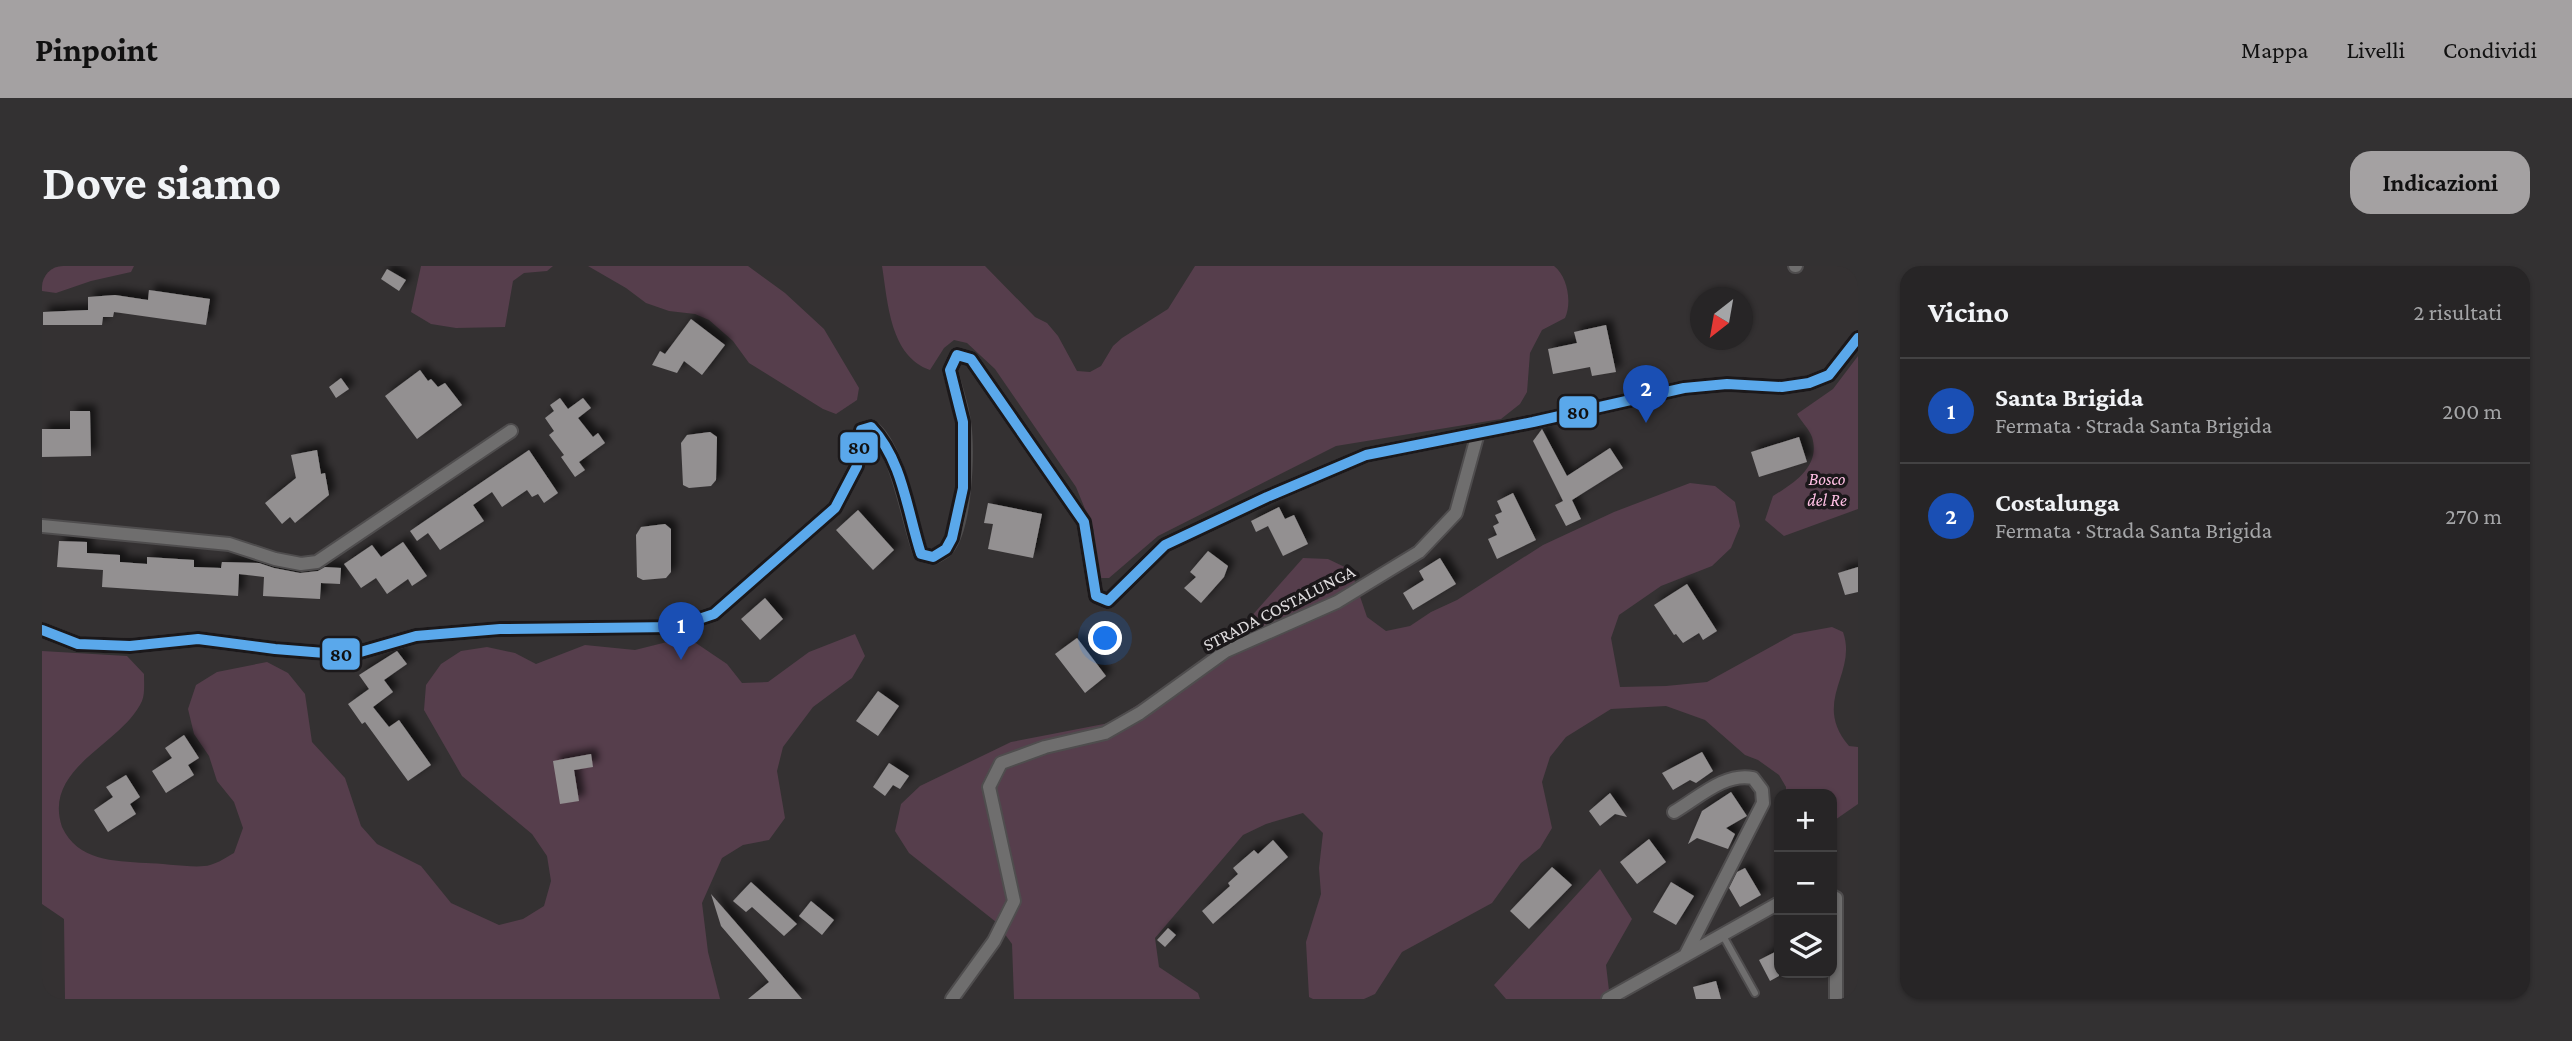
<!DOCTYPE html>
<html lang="it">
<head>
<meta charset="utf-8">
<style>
  :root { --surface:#272526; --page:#333132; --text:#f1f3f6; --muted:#a4a5a7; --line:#434243; --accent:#a4a1a2 }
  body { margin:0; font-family:"Crimson Pro",serif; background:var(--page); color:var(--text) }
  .controls { position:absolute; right:21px; bottom:21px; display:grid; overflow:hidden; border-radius:14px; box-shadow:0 2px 5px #0004 }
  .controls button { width:63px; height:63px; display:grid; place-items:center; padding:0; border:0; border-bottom:2px solid var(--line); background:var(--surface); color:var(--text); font:35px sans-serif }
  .compass { position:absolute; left:1648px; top:21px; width:63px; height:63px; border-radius:50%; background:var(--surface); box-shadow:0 2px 5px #0004; rotate:211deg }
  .you { position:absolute; left:1064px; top:373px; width:24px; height:24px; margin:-18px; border:5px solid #fff; border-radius:50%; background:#1a73e8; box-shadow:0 0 0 10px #1a73e833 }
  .badge { display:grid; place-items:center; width:46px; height:46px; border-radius:50%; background:var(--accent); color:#fff; font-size:23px; font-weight:700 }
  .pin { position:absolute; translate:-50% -58px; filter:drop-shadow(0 2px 4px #0008) }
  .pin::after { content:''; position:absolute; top:37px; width:24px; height:21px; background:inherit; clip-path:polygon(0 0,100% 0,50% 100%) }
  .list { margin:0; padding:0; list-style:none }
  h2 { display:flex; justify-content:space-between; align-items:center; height:91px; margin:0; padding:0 28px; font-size:30px }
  h2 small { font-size:23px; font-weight:400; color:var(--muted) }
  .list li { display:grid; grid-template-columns:46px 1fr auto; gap:21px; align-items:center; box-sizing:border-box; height:105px; padding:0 28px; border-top:2px solid var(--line) }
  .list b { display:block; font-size:26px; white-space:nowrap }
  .list p { margin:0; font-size:23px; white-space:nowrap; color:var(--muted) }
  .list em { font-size:23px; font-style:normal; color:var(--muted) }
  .icon { flex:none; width:38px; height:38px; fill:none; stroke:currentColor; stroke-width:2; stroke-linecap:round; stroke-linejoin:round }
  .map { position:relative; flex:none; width:1816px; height:733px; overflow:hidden; border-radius:21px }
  header { display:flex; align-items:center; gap:42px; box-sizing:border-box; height:98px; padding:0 35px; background:var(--accent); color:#111 }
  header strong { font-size:33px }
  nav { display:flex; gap:38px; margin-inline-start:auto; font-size:24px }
  .intro { display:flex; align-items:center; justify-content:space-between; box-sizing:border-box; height:168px; padding:0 42px }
  h1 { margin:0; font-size:49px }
  .button { padding:18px 32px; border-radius:21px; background:var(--accent); color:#111; font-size:24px; font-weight:700 }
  main { display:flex; gap:42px; padding:0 42px }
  aside { flex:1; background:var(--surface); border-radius:21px; box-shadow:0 2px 5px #0004 }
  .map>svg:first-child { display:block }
  .green { fill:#563e4c }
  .building { fill:#939091; filter:url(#shadow) }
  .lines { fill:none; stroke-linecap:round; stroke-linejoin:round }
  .service-casing { stroke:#4f4d4e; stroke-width:10 }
  .minor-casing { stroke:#4f4d4e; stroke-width:16 }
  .service { stroke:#6f6e6e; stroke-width:6 }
  .minor { stroke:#6f6e6e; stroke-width:12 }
  .bus-1-casing { stroke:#1b181a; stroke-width:16 }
  .bus-1 { stroke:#5aa8eb; stroke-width:10 }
  .labels { text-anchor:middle; stroke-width:7; stroke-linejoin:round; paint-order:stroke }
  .park-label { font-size:18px; font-style:italic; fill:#febfe3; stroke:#1b181a }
  .street-label { font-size:18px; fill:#e0dddf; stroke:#1b181a }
  .line-badge { stroke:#1b181a; stroke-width:2.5 }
  .pale-badge-label { font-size:19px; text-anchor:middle; font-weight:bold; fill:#111 }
</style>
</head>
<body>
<header>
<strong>Pinpoint</strong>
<nav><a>Mappa</a><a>Livelli</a><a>Condividi</a></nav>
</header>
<div class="intro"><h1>Dove siamo</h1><a class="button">Indicazioni</a></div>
<main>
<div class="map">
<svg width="1816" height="733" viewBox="0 0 1816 733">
  <defs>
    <filter id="shadow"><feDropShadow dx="6" dy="-6" stdDeviation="3.5" flood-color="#0009"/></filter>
  </defs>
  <rect width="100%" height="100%" fill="#343132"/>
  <path class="green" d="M 7,0 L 92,0 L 89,6 L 49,15 L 14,27 L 0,25 L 0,5 Z
    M 379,0 L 511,0 L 505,5 L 482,7 L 471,15 L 463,61 L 414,62 L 389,58 L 369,46 Z
    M 546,0 L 706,0 L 743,27 L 782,63 L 817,122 L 815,134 L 794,148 L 781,143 L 707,97 L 691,75 L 667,54 L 653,48 L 627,45 L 604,37 L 584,22 Z
    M 840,0 L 943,0 L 993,51 L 1005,57 L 1016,70 L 1035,105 L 1048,106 L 1059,100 L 1071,80 L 1080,72 L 1126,43 L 1153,0 L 1512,0 C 1526,11 1530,37 1523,52 L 1500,64 L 1488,87 L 1485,126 L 1478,138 L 1459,153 L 1294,180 L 1116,270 L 1067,312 L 1058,312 L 1051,277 L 1052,265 L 1034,221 L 953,103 L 925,77 L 912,74 L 902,82 L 888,104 C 848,90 846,37 840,0 Z
    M 1816,90 L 1816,243 L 1742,270 L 1723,254 L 1731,230 C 1752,217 1779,200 1770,171 C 1767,163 1759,155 1755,148 L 1791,123 Z
    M 1648,217 L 1673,220 L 1693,236 L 1698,260 L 1689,282 L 1670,300 L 1619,320 L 1577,349 L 1569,372 L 1578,421 L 1624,420 L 1665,416 L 1752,368 L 1790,361 L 1801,366 C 1816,408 1769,435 1807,480 L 1816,481 L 1816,538 L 1790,556 L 1790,528 L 1744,528 L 1744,521 L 1737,509 L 1716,494 L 1703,489 L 1663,454 L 1624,440 L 1569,443 L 1524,471 L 1508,491 L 1500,516 L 1510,562 L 1498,582 L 1479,597 L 1450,637 L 1360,686 L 1333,728 L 1322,733 L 1271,733 L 1267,731 L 1264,676 L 1279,628 L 1277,602 L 1281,567 L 1261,547 L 1224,558 L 1201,569 L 1113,672 L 1117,701 L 1156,727 L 1158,733 L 972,733 L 970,678 L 954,656 L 867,587 L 853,565 L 859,538 L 878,520 L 969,476 L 1067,457 L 1176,388 L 1261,292 L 1286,293 L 1309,304 L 1325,351 L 1344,365 L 1368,360 L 1389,346 L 1415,334 L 1501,279 L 1572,246 Z
    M 813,368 L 823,390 L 810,412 L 771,441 L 741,481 L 735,505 L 743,552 L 727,574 L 701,579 L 680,592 L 660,637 L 666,686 L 678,733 L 23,733 L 22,653 L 0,638 L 0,385 L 85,390 L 102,408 C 102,416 103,428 100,435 C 80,479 0,501 20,561 C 36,595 71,595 104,597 C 120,597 155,603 168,599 C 176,597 185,591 192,587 L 201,562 L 192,536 L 175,515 L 167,490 L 152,468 L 146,443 L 154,419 L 175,406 L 225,396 L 246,407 L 263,428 L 270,476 L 303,512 L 319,560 L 335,578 L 379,600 L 409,637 L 457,659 L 481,653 L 502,640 L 509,615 L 505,590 L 490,568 L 420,510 L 382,444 L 384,419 L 399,398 L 419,385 L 445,381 L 473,387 L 494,398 L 543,379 L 593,384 L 645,371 L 685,398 L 700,417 L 726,416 L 767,386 Z
    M 1558,603 L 1590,653 L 1564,699 L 1568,733 L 1464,733 L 1452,719 Z"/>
  <path class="building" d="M 345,3 L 364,14 L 357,25 L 339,13 Z
    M 107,24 L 168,33 L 164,59 L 72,46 L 71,51 L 61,51 L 60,59 L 1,59 L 1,46 L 46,44 L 46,31 L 73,29 L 106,34 Z
    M 649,53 L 683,79 L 660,109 L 642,95 L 635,107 L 610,99 L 618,85 L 623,88 Z
    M 1564,59 L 1574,106 L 1550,110 L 1548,101 L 1511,108 L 1506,83 L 1535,77 L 1532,66 Z
    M 378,104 L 386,115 L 389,113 L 396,121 L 403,117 L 420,139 L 375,173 L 343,130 Z
    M 299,112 L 307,123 L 294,132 L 287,121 Z
    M 518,132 L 526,143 L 541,132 L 549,142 L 536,152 L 551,171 L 556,167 L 563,177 L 537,196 L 543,204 L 533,211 L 519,191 L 522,189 L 507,169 L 512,165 L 503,152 L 512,145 L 508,139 Z
    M 28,145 L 48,145 L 49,190 L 0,191 L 0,163 L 28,163 Z
    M 1500,163 L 1525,210 L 1568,182 L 1581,202 L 1530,234 L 1539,253 L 1524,260 L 1513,239 L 1521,235 L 1491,175 Z
    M 668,166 L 675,171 L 674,214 L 669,220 L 647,222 L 641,219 L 639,177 L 645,169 Z
    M 1757,171 L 1765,196 L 1717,211 L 1709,186 Z
    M 275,184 L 279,208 L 283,207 L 287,229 L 253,257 L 248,251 L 240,258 L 223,237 L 254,212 L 249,189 Z
    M 487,184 L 516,227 L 502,237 L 496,228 L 490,231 L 485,224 L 460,241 L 450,226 L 431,239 L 442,255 L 398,284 L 386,267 L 375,275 L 368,265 Z
    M 1471,227 L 1494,274 L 1455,293 L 1446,273 L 1455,269 L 1451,260 L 1457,257 L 1453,249 L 1460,246 L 1455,235 Z
    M 946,237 L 1000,248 L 991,292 L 946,283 L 951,258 L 942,257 Z
    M 1237,241 L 1243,253 L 1252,249 L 1266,278 L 1241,290 L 1226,260 L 1214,266 L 1209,255 Z
    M 816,244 L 852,284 L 831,304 L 794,264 Z
    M 623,258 L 629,263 L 629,306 L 624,312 L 601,314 L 595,311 L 594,269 L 599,261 Z
    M 17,275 L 45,276 L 45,287 L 78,289 L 78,296 L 105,298 L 105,291 L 152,294 L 152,301 L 179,302 L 180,296 L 217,297 L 232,302 L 258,307 L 276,305 L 283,301 L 299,302 L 298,318 L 279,317 L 278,333 L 221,330 L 222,311 L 197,308 L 196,330 L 60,321 L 61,304 L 15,301 Z
    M 361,276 L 385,310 L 370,320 L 366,313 L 345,328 L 334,312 L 319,322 L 302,298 L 330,279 L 339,291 Z
    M 1166,285 L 1186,300 L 1182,311 L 1159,337 L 1142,322 L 1154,311 L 1148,306 Z
    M 1398,292 L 1414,318 L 1371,344 L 1361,327 L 1382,314 L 1377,305 Z
    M 1816,301 L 1816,326 L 1803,329 L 1796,307 Z
    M 1645,318 L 1675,365 L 1661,374 L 1657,367 L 1641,377 L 1634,368 L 1632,369 L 1612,339 Z
    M 723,332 L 741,353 L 718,374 L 699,353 Z
    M 1035,372 L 1064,410 L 1043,427 L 1013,388 Z
    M 355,385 L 365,398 L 342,414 L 351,426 L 331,441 L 347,461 L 357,454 L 389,499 L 366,515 L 323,456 L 320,458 L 306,438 L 327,423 L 317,409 Z
    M 836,425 L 857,440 L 836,470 L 814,455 Z
    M 142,469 L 157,492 L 146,499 L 152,509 L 124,527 L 110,505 L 130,492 L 123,482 Z
    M 1660,486 L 1671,505 L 1654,517 L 1648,514 L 1631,524 L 1620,507 Z
    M 549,488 L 551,501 L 532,504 L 537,535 L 518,538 L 511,495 Z
    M 847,497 L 867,510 L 858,523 L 851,519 L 843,530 L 831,521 Z
    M 84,509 L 98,531 L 88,538 L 94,548 L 66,566 L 52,544 L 71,531 L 64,521 Z
    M 1689,526 L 1705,550 L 1684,562 L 1693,568 L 1686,583 L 1655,572 L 1646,578 L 1660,545 Z
    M 1568,527 L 1585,551 L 1573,548 L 1558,560 L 1547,545 Z
    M 1607,573 L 1624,596 L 1595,618 L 1578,596 Z
    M 1231,574 L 1246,591 L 1171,658 L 1160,645 L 1188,620 L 1186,617 L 1196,608 L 1191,602 L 1212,584 L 1216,588 Z
    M 1510,601 L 1530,619 L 1487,663 L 1468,645 Z
    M 1703,602 L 1719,629 L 1698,641 L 1687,622 L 1695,606 Z
    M 709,616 L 755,658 L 742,670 L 710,641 L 704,646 L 691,635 Z
    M 1629,616 L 1652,630 L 1634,659 L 1611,646 Z
    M 669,628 L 730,698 L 760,733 L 706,733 L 727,716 L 679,660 Z
    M 769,635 L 792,654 L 780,669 L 757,650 Z
    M 1126,662 L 1134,669 L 1123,681 L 1115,674 Z
    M 1737,684 L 1737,710 L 1728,715 L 1717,694 Z
    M 1674,715 L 1679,733 L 1654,733 L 1651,721 Z"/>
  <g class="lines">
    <g class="service-casing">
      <path id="service" d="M 1680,668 L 1713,727"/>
    </g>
    <g class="minor-casing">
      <path id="minor" d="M 1753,0 L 1754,0
        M 0,260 L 187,278 L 233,293 L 259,298 L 275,296 L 469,165
        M 0,364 L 36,378 L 88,380 L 156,373 L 233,383 L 308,389 L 374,370 L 458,363 L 633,361 L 672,348 L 793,242 L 815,200 L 819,164 L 829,161 C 857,183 866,254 879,288 L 891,291 C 895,289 901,286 904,283 C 923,261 925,184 921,156 C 919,139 912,121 908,104 L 915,89 L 929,93 L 1042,256 L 1054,330 L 1066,335 L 1123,279 L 1225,231 L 1324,189 L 1491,156 L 1642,122 L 1685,118 L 1740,121 L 1767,117 L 1787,109 L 1816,72
        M 1632,546 C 1656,532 1683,506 1711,512 L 1720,524 L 1721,537 L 1643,690
        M 1790,630 L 1794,632 L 1794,733
        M 910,733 L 952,675 L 972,635 L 947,521 L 959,497 L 1003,481 L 1063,467 L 1098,447 L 1184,385 L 1295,336 L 1377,286 L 1414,247 L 1436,167
        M 1566,733 L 1737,637"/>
    </g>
    <use href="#service" class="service"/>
    <use href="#minor" class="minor"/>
    <g class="bus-1-casing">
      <path id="bus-1" d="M 0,364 L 36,378 L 88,380 L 156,373 L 233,383 L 308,389 L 374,370 L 458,363 L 633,361 L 672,348 L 793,242 L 815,200 L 819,164 L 829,161 C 861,195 865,245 879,288 L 891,291 L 904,283 L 910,272 L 921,222 L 921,156 L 908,104 L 915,89 L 929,93 L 1042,256 L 1054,330 L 1066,335 L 1123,279 L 1225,231 L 1324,189 L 1491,156 L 1642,122 L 1685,118 L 1740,121 L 1767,117 L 1787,109 L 1816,72"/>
    </g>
    <use href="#bus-1" class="bus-1"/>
  </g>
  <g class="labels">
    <g class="park-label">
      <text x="1785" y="219">Bosco<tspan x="1785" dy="21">del Re</tspan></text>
    </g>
    <g class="street-label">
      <text transform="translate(1237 342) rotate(-27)" y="6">STRADA COSTALUNGA</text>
    </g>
  </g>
  <g class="line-badge">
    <rect x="1516" y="129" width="40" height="34" rx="7" fill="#5aa8eb"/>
    <rect x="797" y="165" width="40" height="33" rx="7" fill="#5aa8eb"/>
    <rect x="279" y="371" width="40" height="34" rx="7" fill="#5aa8eb"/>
  </g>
  <g class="pale-badge-label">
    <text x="1536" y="153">80</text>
    <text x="817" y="188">80</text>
    <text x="299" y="395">80</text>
  </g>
</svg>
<div class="controls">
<button>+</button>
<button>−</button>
<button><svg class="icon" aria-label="layers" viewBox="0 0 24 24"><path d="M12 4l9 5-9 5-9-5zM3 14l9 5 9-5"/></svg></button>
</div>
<svg class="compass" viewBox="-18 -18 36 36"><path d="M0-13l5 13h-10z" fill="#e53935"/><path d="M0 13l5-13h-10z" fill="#a4a5a7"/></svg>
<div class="you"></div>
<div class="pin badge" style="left:639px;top:394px;background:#1a4fb4">1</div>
<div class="pin badge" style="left:1604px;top:157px;background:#1a4fb4">2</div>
</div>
<aside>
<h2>Vicino<small>2 risultati</small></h2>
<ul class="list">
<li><span class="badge" style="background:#1a4fb4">1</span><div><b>Santa Brigida</b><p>Fermata · Strada Santa Brigida</p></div><em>200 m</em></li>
<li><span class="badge" style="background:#1a4fb4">2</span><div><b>Costalunga</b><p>Fermata · Strada Santa Brigida</p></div><em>270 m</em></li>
</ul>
</aside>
</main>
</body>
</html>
